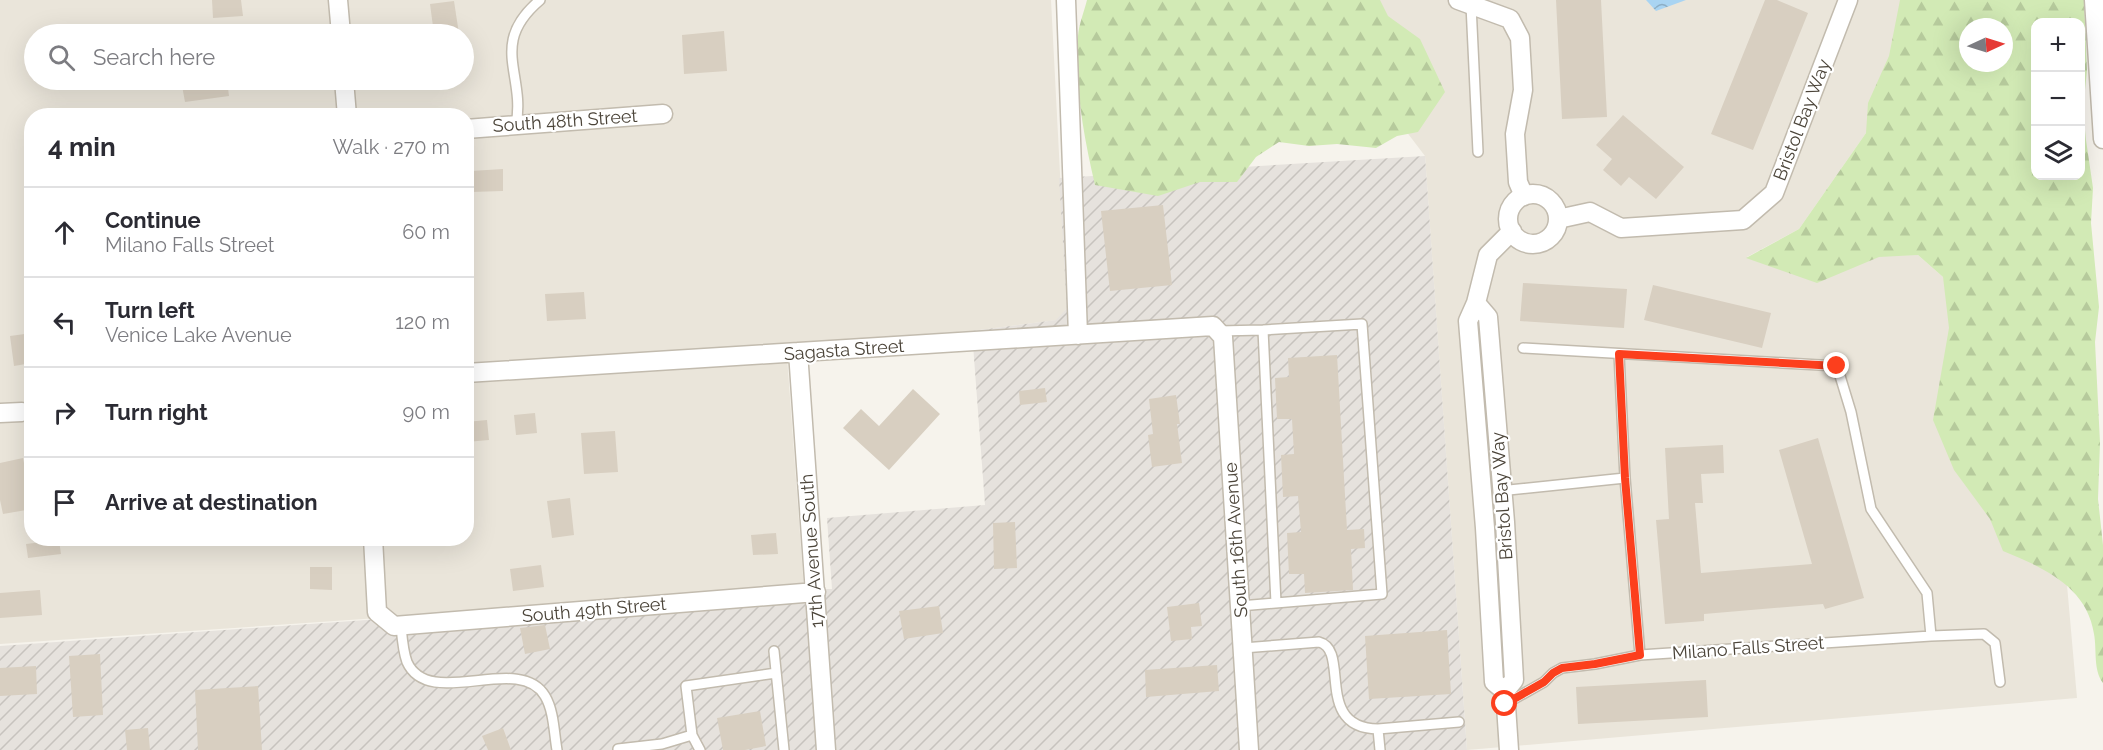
<!DOCTYPE html>
<html lang="en">
<head>
<meta charset="utf-8">
<style>
  :root { --surface:#fff; --page:#f2f2f3; --text:#2b2b33; --muted:#7c7c81; --line:#e1e1e2 }
  body { margin:0; font-family:Raleway,sans-serif; background:var(--page); color:var(--text) }
  .controls { position:absolute; right:18px; top:18px; display:grid; overflow:hidden; border-radius:12px; box-shadow:0 6px 24px #0002 }
  .controls button { width:54px; height:54px; display:grid; place-items:center; padding:0; border:0; border-bottom:2px solid var(--line); background:var(--surface); color:var(--text); font:30px sans-serif }
  .compass { position:absolute; left:1959px; top:18px; width:54px; height:54px; border-radius:50%; background:var(--surface); box-shadow:0 6px 24px #0002; rotate:86deg }
  .stop { position:absolute; width:18px; height:18px; margin:-14px; border:4px solid #fc3f1d; border-radius:50%; background:#fff }
  .stop.end { background:#fc3f1d; border-color:#fff; box-shadow:0 2px 6px #0008 }
  .list { margin:0; padding:0; list-style:none }
  h2 { display:flex; justify-content:space-between; align-items:center; height:78px; margin:0; padding:0 24px; font-size:26px }
  h2 small { font-size:20px; font-weight:400; color:var(--muted) }
  .list li { display:grid; grid-template-columns:39px 1fr auto; gap:18px; align-items:center; box-sizing:border-box; height:90px; padding:0 24px; border-top:2px solid var(--line) }
  .list b { display:block; font-size:22px; white-space:nowrap }
  .list p { margin:0; font-size:20px; white-space:nowrap; color:var(--muted) }
  .list em { font-size:20px; font-style:normal; color:var(--muted) }
  .icon { flex:none; width:33px; height:33px; fill:none; stroke:currentColor; stroke-width:2; stroke-linecap:round; stroke-linejoin:round }
  .map { position:relative; flex:none; width:2103px; height:750px; overflow:hidden }
  .search { position:absolute; background:var(--surface); box-shadow:0 6px 24px #0002; left:24px; top:24px; width:450px; height:66px; display:flex; align-items:center; gap:15px; box-sizing:border-box; padding:0 21px; border-radius:33px; color:var(--muted); font-size:22px }
  .panel { position:absolute; background:var(--surface); box-shadow:0 6px 24px #0002; left:24px; top:108px; width:450px; height:438px; border-radius:24px }
  .map>svg:first-child { display:block }
  .residential { fill:#eae5da; fill-rule:evenodd }
  .industrial { fill:url(#industrial-furrows) }
  .forest { fill:url(#forest-firs); fill-rule:evenodd }
  .water { fill:url(#water-waves) }
  .building { fill:#d8cfc1 }
  .lines { fill:none; stroke-linecap:round; stroke-linejoin:round }
  .lane-casing { stroke:#c2bbae; stroke-width:12 }
  .street-casing { stroke:#c2bbae; stroke-width:21 }
  .lane { stroke:#fff; stroke-width:9 }
  .street { stroke:#fff; stroke-width:18 }
  .route { stroke:#fc3f1d; stroke-width:8 }
  .labels { text-anchor:middle; stroke-width:4.5; stroke-linejoin:round; paint-order:stroke }
  .street-label { font-size:18px; fill:#4b4439; stroke:#fff }
</style>
</head>
<body>
<div class="map">
<svg width="2103" height="750" viewBox="0 0 2103 750">
  <defs>
    <pattern id="industrial-furrows" width="10" height="10" patternUnits="userSpaceOnUse" patternTransform="scale(1.5)"><rect width="10" height="10" fill="#e6e2dd"/><path d="M-1 1l2-2M0 10L10 0M9 11l2-2" fill="none" stroke="#c7c3be"/></pattern>
    <pattern id="forest-firs" width="22" height="20" patternUnits="userSpaceOnUse" patternTransform="scale(1.5)"><rect width="22" height="20" fill="#d2eab5"/><path d="M5 1l3.5 6h-7zM16 11l3.5 6h-7z" fill="#b6ca9c"/></pattern>
    <pattern id="water-waves" width="16" height="10" patternUnits="userSpaceOnUse" patternTransform="scale(1.5)"><rect width="16" height="10" fill="#a9d4f2"/><path d="M0 5q4-4 8 0t8 0" fill="none" stroke="#8caec5"/></pattern>
  </defs>
  <rect width="100%" height="100%" fill="#f6f3ec"/>
  <path class="residential" d="M 0,0 L 1051,0 L 1067,308 L 1057,320 L 972,331 L 786,343 L 804,589 L 0,644 ZM 34,34 L 464,34 L 464,80 L 34,80 ZM 32,116 L 466,116 L 466,538 L 32,538 Z
    M 1315,0 L 1925,0 L 1866,133 L 1799,229 L 1747,257 L 1918,255 L 1943,277 L 2067,585 L 2077,698 L 1467,750 L 1425,156 L 1316,13 Z"/>
  <path class="industrial" d="M 1425,156 L 1467,750 L 0,750 L 0,646 L 804,589 L 832,589 L 827,518 L 985,505 L 972,331 L 1056,320 L 1067,308 L 1059,178 Z"/>
  <path class="forest" d="M 1087,0 L 1380,0 L 1388,16 L 1420,39 L 1445,92 L 1418,132 L 1397,136 L 1376,148 L 1337,144 L 1309,146 L 1279,142 L 1256,157 L 1237,182 L 1200,182 L 1158,196 L 1095,185 C 1084,138 1074,84 1078,36 C 1079,24 1084,12 1087,0 Z
    M 1900,0 L 2084,0 L 2087,70 L 2083,110 L 2086,140 L 2093,188 L 2091,223 L 2099,307 L 2095,342 L 2100,443 L 2098,499 L 2103,545 L 2103,683 C 2093,670 2097,650 2094,634 C 2087,586 2042,567 2003,551 L 1990,519 L 1954,470 L 1933,420 L 1949,328 L 1943,277 L 1918,255 L 1879,257 L 1817,283 L 1746,258 L 1799,229 L 1866,133 L 1868,103 L 1889,56 ZM 2036,22 L 2080,22 L 2080,176 L 2036,176 ZM 1968,27 L 2004,27 L 2004,63 L 1968,63 Z"/>
  <path class="water" d="M 1646,0 L 1686,0 L 1656,11 Z"/>
  <path class="building" d="M 212,0 L 241,0 L 243,16 L 213,18 Z
    M 1556,0 L 1601,0 L 1607,117 L 1562,119 Z
    M 1765,0 L 1777,0 L 1808,13 L 1753,150 L 1711,134 Z
    M 454,1 L 459,34 L 434,34 L 430,4 Z
    M 724,31 L 727,71 L 684,74 L 682,35 Z
    M 181,80 L 227,80 L 229,96 L 185,102 Z
    M 1623,115 L 1684,167 L 1656,199 L 1629,177 L 1621,186 L 1603,170 L 1612,159 L 1596,145 Z
    M 503,169 L 503,191 L 471,192 L 471,171 Z
    M 1163,205 L 1172,285 L 1110,291 L 1101,211 Z
    M 1523,283 L 1627,289 L 1624,328 L 1520,321 Z
    M 1653,285 L 1771,313 L 1762,348 L 1644,320 Z
    M 584,292 L 586,319 L 547,321 L 545,294 Z
    M 32,333 L 32,363 L 14,366 L 10,336 Z
    M 1337,355 L 1347,530 L 1364,529 L 1365,548 L 1351,549 L 1353,590 L 1305,593 L 1304,574 L 1289,574 L 1287,533 L 1301,532 L 1298,496 L 1283,497 L 1281,455 L 1294,454 L 1292,419 L 1277,419 L 1275,378 L 1289,377 L 1288,358 Z
    M 1045,388 L 1047,402 L 1020,405 L 1019,391 Z
    M 913,389 L 940,414 L 889,470 L 843,428 L 861,409 L 879,426 Z
    M 1176,395 L 1180,424 L 1177,424 L 1182,463 L 1152,467 L 1148,435 L 1153,434 L 1149,399 Z
    M 535,413 L 537,433 L 516,435 L 514,415 Z
    M 487,420 L 489,440 L 466,442 L 466,422 Z
    M 615,431 L 618,472 L 584,474 L 581,433 Z
    M 1818,438 L 1864,598 L 1825,609 L 1823,604 L 1704,614 L 1704,621 L 1665,624 L 1656,520 L 1669,519 L 1665,448 L 1723,445 L 1724,473 L 1701,474 L 1703,503 L 1695,503 L 1701,573 L 1812,564 L 1779,450 Z
    M 23,458 L 28,484 L 32,483 L 32,509 L 3,514 L 0,500 L 0,463 Z
    M 570,498 L 574,535 L 552,538 L 547,501 Z
    M 1015,522 L 1017,568 L 994,569 L 993,523 Z
    M 776,533 L 778,554 L 753,555 L 751,535 Z
    M 59,540 L 61,554 L 28,558 L 26,544 Z
    M 541,565 L 544,587 L 513,591 L 510,569 Z
    M 310,567 L 332,567 L 332,590 L 310,589 Z
    M 40,590 L 42,615 L 0,618 L 0,593 Z
    M 1199,603 L 1202,626 L 1191,627 L 1192,639 L 1171,641 L 1167,607 Z
    M 939,606 L 943,633 L 904,639 L 899,611 Z
    M 545,625 L 550,649 L 525,654 L 520,628 Z
    M 1447,630 L 1451,694 L 1369,699 L 1365,636 Z
    M 100,654 L 103,715 L 73,717 L 69,656 Z
    M 1217,665 L 1219,691 L 1146,697 L 1145,670 Z
    M 36,666 L 37,694 L 0,696 L 0,668 Z
    M 1706,680 L 1708,717 L 1578,724 L 1576,687 Z
    M 258,686 L 262,750 L 198,750 L 195,690 Z
    M 760,711 L 766,746 L 745,750 L 723,750 L 717,718 Z
    M 148,728 L 150,750 L 127,750 L 125,730 Z
    M 503,728 L 511,750 L 488,750 L 482,736 Z"/>
  <g class="lines">
    <g class="lane-casing">
      <path id="lane" d="M 1471,5 L 1478,152
        M 516,125 C 526,74 488,44 540,0
        M 1263,330 L 1276,603
        M 1219,331 L 1263,330 L 1362,324 L 1382,594 L 1240,606
        M 1523,348 L 1837,366 L 1851,412 L 1871,509 L 1927,593 L 1931,636
        M 1619,354 L 1625,478 L 1640,655
        M 1499,491 L 1625,478
        M 401,626 C 402,637 403,651 407,662 C 429,711 519,652 545,696 C 554,711 554,733 557,750
        M 1243,648 L 1319,642 C 1351,650 1313,728 1378,729 L 1459,722
        M 774,651 L 784,750
        M 1505,704 L 1544,682 L 1553,673 L 1562,668 L 1595,664 L 1640,655 L 1931,636 L 1984,634 L 1995,643 L 2000,682
        M 1378,729 L 1380,750
        M 618,749 L 662,744 L 692,735
        M 700,750 L 692,735 L 686,686 L 776,673"/>
    </g>
    <g class="street-casing">
      <path id="street" d="M 338,0 L 341,34
        M 1066,0 L 1078,335
        M 1458,0 L 1510,19 L 1520,38 L 1523,90 L 1515,134 L 1518,182 L 1524,196
        M 2094,0 L 2103,139
        M 344,80 L 347,116
        M 466,129 L 663,114
        M1508 219a25 25 0 1 1 50 0a25 25 0 1 1-50 0Z
        M 1558,219 L 1590,212 L 1621,228 L 1743,220 L 1774,193 L 1848,0
        M 1476,303 L 1488,317 L 1505,522 L 1514,680 L 1505,691 L 1509,750
        M 798,352 L 826,750
        M 466,373 L 1213,326 L 1223,337 L 1249,750
        M 0,413 L 22,412
        M 373,538 L 377,612 L 394,626 L 816,592
        M 1505,691 L 1494,682 L 1485,528 L 1468,321 L 1476,303 L 1488,255 L 1512,231"/>
    </g>
    <use href="#lane" class="lane"/>
    <use href="#street" class="street"/>
  </g>
  <g class="lines">
    <path class="route" d="M 1505,704 L 1544,682 L 1553,673 L 1562,668 L 1595,664 L 1640,655 L 1625,478 L 1619,354 L 1837,366"/>
  </g>
  <g class="labels">
    <g class="street-label">
      <text transform="translate(1802 120) rotate(-69)" y="6">Bristol Bay Way</text>
      <text transform="translate(565 121) rotate(-4)" y="6">South 48th Street</text>
      <text transform="translate(844 350) rotate(-4)" y="6">Sagasta Street</text>
      <text transform="translate(1502 496) rotate(-94)" y="6">Bristol Bay Way</text>
      <text transform="translate(1236 540) rotate(-94)" y="6">South 16th Avenue</text>
      <text transform="translate(812 551) rotate(-94)" y="6">17th Avenue South</text>
      <text transform="translate(594 610) rotate(-5)" y="6">South 49th Street</text>
      <text transform="translate(1748 648) rotate(-4)" y="6">Milano Falls Street</text>
    </g>
  </g>
</svg>
<div class="controls">
<button>+</button>
<button>−</button>
<button><svg class="icon" aria-label="layers" viewBox="0 0 24 24"><path d="M12 4l9 5-9 5-9-5zM3 14l9 5 9-5"/></svg></button>
</div>
<svg class="compass" viewBox="-18 -18 36 36"><path d="M0-13l5 13h-10z" fill="#e53935"/><path d="M0 13l5-13h-10z" fill="#7c7c81"/></svg>
<div class="stop" style="left:1505px;top:704px"></div>
<div class="stop end" style="left:1837px;top:366px"></div>
<div class="search"><svg class="icon" aria-label="search" viewBox="0 0 24 24"><circle cx="10" cy="10" r="6"/><path d="M15 15l6 6"/></svg>Search here</div>
<section class="panel">
<h2>4 min<small>Walk · 270 m</small></h2>
<ul class="list">
<li><svg class="icon" aria-label="ahead" viewBox="0 0 24 24"><path d="M12 20V5M6 11l6-6 6 6"/></svg><div><b>Continue</b><p>Milano Falls Street</p></div><em>60 m</em></li>
<li><svg class="icon" aria-label="left" viewBox="0 0 24 24"><path d="M17 20v-9H6M10 6l-5 5 5 5"/></svg><div><b>Turn left</b><p>Venice Lake Avenue</p></div><em>120 m</em></li>
<li><svg class="icon" aria-label="right" viewBox="0 0 24 24"><path d="M7 20v-9h11M14 6l5 5-5 5"/></svg><div><b>Turn right</b></div><em>90 m</em></li>
<li><svg class="icon" aria-label="arrive" viewBox="0 0 24 24"><path d="M6 21V4h12l-3 4 3 4H6"/></svg><div><b>Arrive at destination</b></div></li>
</ul>
</section>
</div>
</body>
</html>
